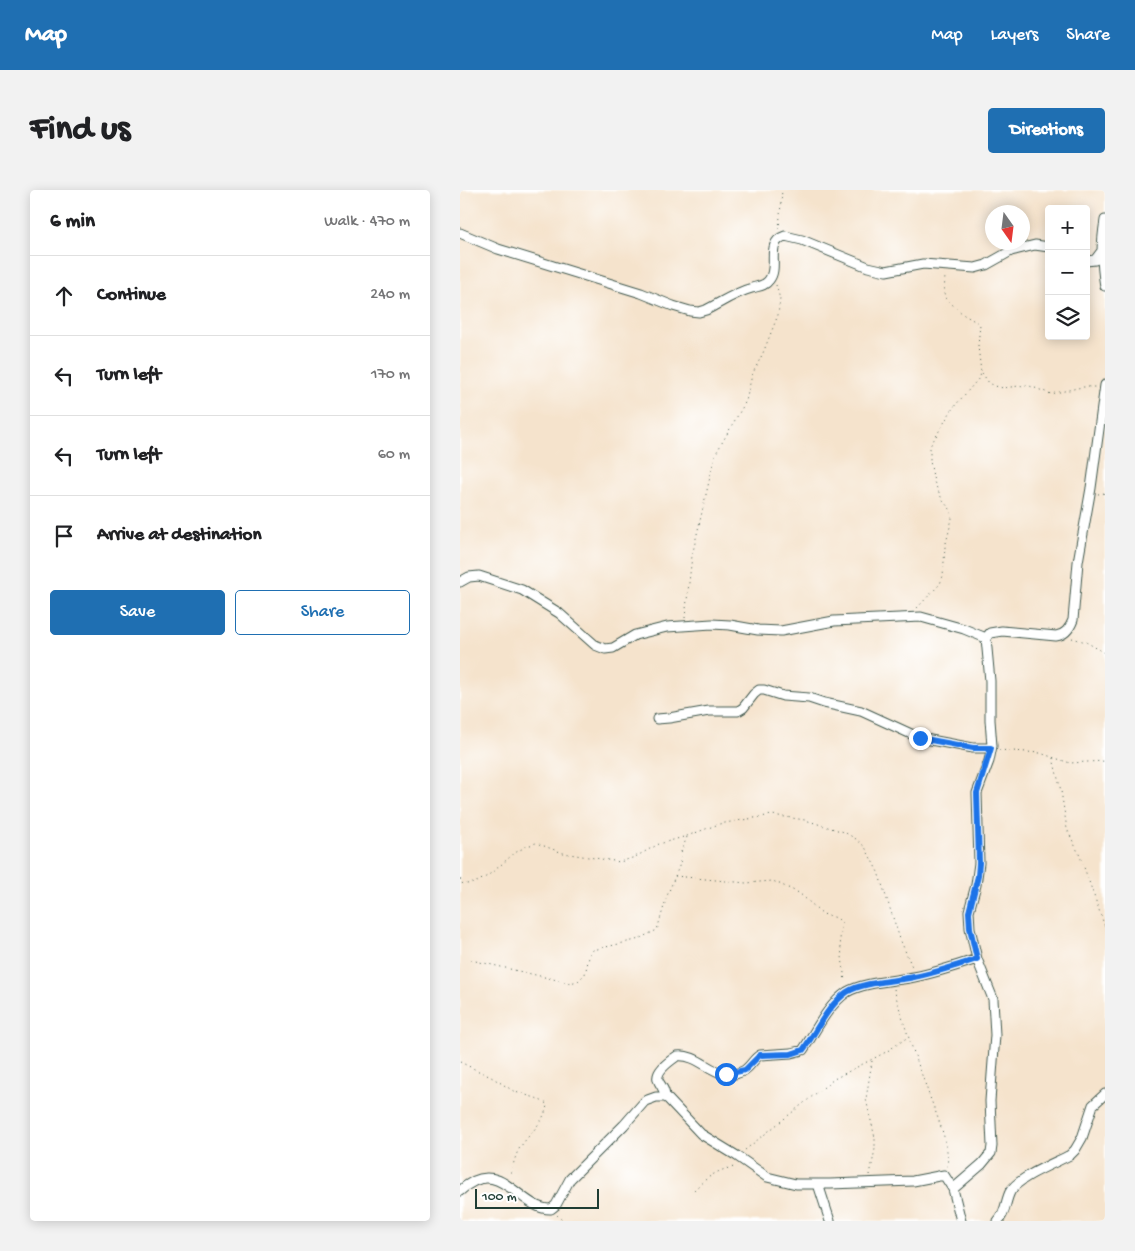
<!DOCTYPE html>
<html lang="en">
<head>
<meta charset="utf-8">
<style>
  :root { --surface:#fff; --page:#f2f2f2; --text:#202124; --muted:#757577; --line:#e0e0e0; --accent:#1f6fb2 }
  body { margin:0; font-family:"Gochi Hand",sans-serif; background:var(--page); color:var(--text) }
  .controls { position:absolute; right:15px; top:15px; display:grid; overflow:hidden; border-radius:5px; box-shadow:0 2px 12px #0003 }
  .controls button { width:45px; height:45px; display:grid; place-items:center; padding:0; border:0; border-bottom:1px solid var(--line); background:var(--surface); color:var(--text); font:25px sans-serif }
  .compass { position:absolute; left:525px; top:15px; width:45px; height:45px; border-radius:50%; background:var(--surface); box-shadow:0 2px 12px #0003; rotate:166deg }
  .scale { position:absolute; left:15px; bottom:12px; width:124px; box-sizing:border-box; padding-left:5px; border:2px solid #1f3d34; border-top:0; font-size:14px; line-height:18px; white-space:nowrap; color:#1f3d34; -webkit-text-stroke:4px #fff; paint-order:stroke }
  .stop { position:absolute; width:15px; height:15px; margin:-11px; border:4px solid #1a73e8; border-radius:50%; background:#fff }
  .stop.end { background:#1a73e8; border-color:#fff; box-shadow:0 1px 5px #0008 }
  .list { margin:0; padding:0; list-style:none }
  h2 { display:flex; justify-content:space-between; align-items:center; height:65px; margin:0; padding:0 20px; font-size:21px }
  h2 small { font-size:16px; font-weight:400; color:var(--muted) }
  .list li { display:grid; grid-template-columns:32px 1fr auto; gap:15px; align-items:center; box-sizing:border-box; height:80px; padding:0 20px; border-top:1px solid var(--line) }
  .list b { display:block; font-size:19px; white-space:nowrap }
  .list em { font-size:16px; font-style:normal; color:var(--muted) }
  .actions { display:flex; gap:10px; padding:15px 20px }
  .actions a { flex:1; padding:11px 0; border:1px solid var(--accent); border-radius:5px; text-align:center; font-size:18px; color:var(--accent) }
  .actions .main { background:var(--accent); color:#fff }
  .icon { flex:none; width:28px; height:28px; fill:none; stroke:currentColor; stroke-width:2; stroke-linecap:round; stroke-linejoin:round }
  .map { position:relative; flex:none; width:645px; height:1031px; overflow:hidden; border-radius:5px }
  header { display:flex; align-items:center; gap:30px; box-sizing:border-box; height:70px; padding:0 25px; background:var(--accent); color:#fff }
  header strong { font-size:24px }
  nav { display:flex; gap:28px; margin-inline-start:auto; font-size:18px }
  .intro { display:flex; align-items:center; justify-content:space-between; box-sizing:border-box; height:120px; padding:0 30px }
  h1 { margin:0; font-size:35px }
  .button { padding:12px 22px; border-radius:5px; background:var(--accent); color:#fff; font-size:18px; font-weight:700 }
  main { display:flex; gap:30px; padding:0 30px }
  aside { flex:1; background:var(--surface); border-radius:5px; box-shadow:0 2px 12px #0003 }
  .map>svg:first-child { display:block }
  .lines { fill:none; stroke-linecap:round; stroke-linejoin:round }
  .street-casing { stroke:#3f564b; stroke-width:11 }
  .path { stroke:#3f564b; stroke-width:1; stroke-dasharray:1 4; stroke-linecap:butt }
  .street { stroke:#fff; stroke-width:9 }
  .route { stroke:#1a73e8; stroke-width:6 }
</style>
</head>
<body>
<header>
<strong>Map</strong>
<nav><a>Map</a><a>Layers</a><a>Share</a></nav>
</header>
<div class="intro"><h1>Find us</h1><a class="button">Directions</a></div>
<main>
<aside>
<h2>6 min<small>Walk · 470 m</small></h2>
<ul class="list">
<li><svg class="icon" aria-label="ahead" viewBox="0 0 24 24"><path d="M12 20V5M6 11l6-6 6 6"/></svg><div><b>Continue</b></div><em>240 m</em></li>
<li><svg class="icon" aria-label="left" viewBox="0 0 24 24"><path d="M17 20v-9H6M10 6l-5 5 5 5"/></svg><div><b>Turn left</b></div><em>170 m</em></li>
<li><svg class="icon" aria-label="left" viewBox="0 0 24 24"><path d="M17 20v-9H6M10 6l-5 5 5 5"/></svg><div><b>Turn left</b></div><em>60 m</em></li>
<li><svg class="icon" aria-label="arrive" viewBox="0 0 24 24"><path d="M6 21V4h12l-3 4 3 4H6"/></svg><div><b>Arrive at destination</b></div></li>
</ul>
<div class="actions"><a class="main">Save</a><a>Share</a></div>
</aside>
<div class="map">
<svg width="645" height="1031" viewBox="0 0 645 1031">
  <rect width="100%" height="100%" fill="#fff"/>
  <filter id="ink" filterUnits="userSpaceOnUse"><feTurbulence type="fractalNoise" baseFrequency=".02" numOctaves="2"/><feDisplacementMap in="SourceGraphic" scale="10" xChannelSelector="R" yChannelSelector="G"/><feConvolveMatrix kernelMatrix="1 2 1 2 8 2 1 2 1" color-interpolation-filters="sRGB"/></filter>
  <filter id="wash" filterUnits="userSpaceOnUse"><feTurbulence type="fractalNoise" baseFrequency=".0096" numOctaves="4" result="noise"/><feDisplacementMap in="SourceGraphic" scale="20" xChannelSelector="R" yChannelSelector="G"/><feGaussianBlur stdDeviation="1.12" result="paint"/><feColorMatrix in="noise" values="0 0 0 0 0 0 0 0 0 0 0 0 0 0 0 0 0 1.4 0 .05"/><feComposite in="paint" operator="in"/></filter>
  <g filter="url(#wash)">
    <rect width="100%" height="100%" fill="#f5e3cc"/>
  </g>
  <g filter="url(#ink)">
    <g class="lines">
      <g class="street-casing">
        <path id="street" d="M 645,30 C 641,55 641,72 645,96
          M 0,43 L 38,59 L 181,103 L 213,116 L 230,121 L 239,122 L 246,120 C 260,113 276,102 292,98 C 298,96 305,96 309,90 C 320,77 304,53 325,46 L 342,50 L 408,77 L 426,81 L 463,74 L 515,78 L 526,75 L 551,61 L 575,55 L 589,57
          M 626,71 L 635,70 L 641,62
          M 0,392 L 9,387 L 19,386 L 62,400 L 99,423 L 135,455 L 145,459 L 153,458 L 175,445 L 207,437 L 252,434 L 270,435 L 298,440 L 321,441 L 374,431 L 461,427 L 504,439 L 526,448
          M 197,529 L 209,528 L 249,521 L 278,521 L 283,518 L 294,504 L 299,500 L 304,500 L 323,506 L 349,508 L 364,513 L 401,521 L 460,548 L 513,558 L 531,558
          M 205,907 C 205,899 202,898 199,892 C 193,882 210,871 217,866 C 242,863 257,895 283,881 C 290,878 293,869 300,865 L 331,863 L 343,860 C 356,841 367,816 387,802 C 403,792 435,791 454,787 C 475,783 496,776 517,769
          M 358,994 L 370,1031
          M 493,999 L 522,974 L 531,963 L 532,956 L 530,911 L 535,845 L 533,809 L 517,769 L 510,738 L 509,721 L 516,695 L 519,673 L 517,603 L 529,571 L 532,556 L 530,530 L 530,491 L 526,448 L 530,443 L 542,441 L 596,446 C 605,445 610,438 613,430 L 618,372 L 631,298 L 645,195
          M 0,1001 C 40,963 59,1020 91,1019 L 96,1015 L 110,989 L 164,935 L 185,911 L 196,907 L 205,907 L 208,909 L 241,944 L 277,966 L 307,987 L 336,994 L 370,994 L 453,991 L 484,985 L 493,999 L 501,1031
          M 538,1031 C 546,1023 545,1012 550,1002 C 558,987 595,973 610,965 L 615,960 L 622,948 L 633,915 L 645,904"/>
      </g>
      <path class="path" d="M 319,39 L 322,0
        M 522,183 L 529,193 L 535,196 L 543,198 L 567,195 L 591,204 L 622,197 L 637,197
        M 638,304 L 645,303
        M 457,418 L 480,394 L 483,386 L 485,357 L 492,329 L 491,320 L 483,311 L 474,292 L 470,271 L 470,256 L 493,218 L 520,187 L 521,182 L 518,156 L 520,134 L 504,125 L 484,107 L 485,85
        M 225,428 L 232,366 L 255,265 L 286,211 L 292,185 L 303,163 L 318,125 L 320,109 L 316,95
        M 612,448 L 626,452 L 645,463
        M 539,560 L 580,563 L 610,573 L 645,571
        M 593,568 L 601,601 L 607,639 L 620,666 L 645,737
        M 215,686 L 286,693 L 313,691 L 339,703 L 363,724 L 377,728 L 382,733 L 380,749 L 385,792
        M 0,689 L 1,693 C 20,699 41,673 55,663 C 61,659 69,655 76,653 L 103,663 L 160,672 L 175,667 L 199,654 L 227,646 L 259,634 L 312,625 L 345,630 L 384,642 L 396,649 L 405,657 L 418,682 L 440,749 L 453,779
        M 11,770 L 110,793 L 118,791 L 125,784 L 130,763 L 133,760 L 176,750 L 197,740 L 207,706 L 220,674 L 221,662 L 227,647
        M 434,799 C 443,833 455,866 467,899 C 474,920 491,954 487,977
        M 0,872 L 33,888 L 55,902 L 76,908 L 87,914 C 86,930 70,943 61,956 C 55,964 53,977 50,986
        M 285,960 L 374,889 L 426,862 L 448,847
        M 410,985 L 415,959 L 415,948 L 406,909 L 412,871
        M 234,1000 C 246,988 258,979 275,977
        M 97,1025 L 103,1031"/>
      <use href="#street" class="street"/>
    </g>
  </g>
  <g class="lines" filter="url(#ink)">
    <path class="route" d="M 266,884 L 285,880 L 300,865 L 331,864 L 343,860 C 357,841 367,816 387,802 C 403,792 435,791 454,787 C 475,783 496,776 517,769 L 510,738 L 509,722 L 518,686 L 519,673 L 517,603 L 531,558 L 513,558 L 460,548"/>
  </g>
</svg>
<div class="controls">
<button>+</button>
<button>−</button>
<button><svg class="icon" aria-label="layers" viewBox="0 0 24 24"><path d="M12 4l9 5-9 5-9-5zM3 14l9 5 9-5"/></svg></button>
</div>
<svg class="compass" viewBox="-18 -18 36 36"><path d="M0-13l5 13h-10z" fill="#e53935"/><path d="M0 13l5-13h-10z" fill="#757577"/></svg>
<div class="scale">100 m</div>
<div class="stop" style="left:266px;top:884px"></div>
<div class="stop end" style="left:460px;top:548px"></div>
</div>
</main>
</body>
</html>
